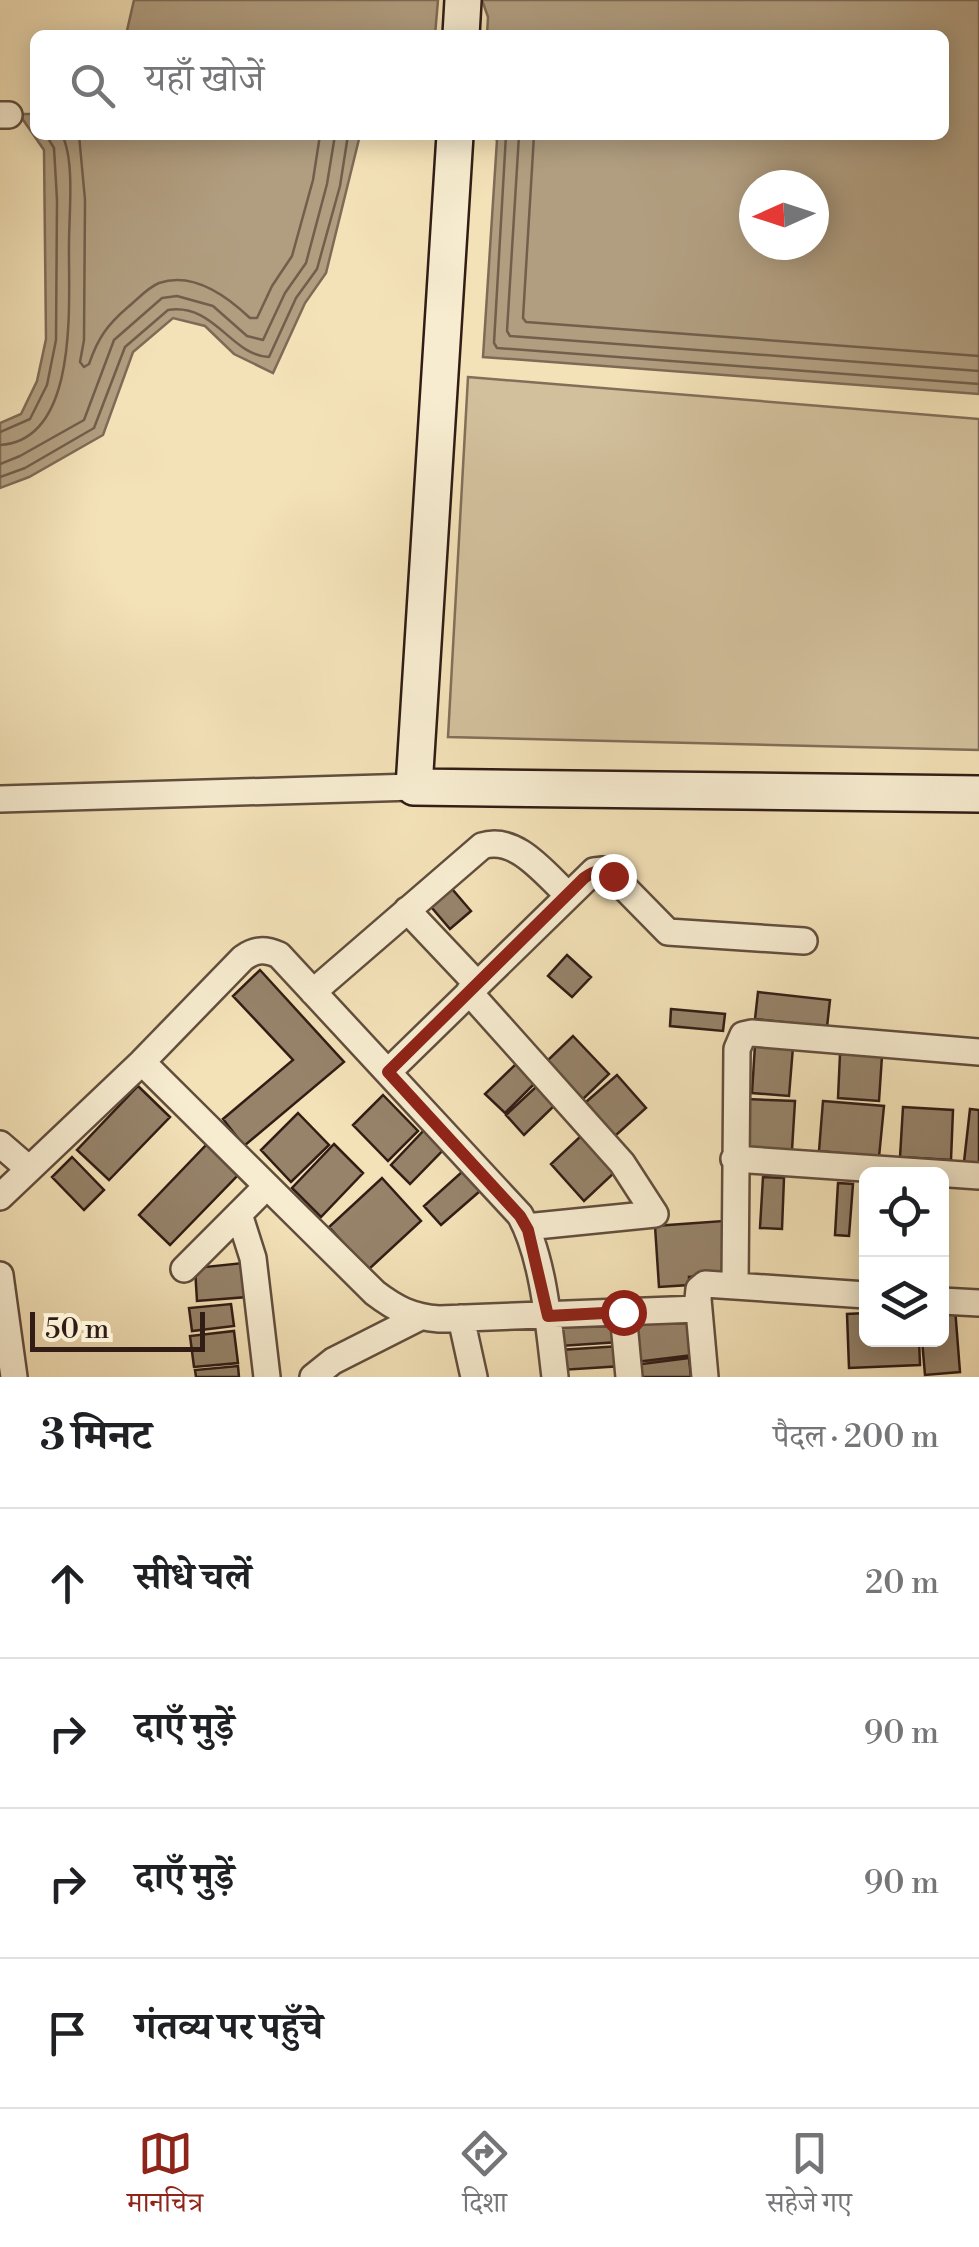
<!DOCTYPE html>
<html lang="hi">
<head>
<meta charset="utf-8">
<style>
  :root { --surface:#fff; --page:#f6f6f6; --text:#202124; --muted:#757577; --line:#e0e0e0; --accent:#8f2418 }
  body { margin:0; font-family:"Libre Bodoni","Noto Serif Devanagari",serif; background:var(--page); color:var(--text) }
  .controls { position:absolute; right:30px; bottom:30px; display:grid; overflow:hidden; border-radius:15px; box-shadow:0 5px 25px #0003 }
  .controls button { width:90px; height:90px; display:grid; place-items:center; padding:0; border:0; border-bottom:2px solid var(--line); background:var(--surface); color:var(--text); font:50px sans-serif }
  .compass { position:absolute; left:739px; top:170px; width:90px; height:90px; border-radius:50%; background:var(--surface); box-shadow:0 5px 25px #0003; rotate:267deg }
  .scale { position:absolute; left:30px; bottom:25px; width:175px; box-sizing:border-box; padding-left:10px; border:5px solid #311d16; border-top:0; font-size:28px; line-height:35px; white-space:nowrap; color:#311d16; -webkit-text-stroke:8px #f7ecd0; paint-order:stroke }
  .stop { position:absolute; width:30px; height:30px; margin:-22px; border:8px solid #8f2418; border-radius:50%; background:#fff }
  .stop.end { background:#8f2418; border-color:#fff; box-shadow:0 2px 10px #0008 }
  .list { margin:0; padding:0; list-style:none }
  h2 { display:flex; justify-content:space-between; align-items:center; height:130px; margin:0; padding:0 40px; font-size:42px }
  h2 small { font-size:32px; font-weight:400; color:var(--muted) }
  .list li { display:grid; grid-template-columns:65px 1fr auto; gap:30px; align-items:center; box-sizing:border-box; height:150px; padding:0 40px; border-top:2px solid var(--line) }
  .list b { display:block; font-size:38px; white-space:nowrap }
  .list em { font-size:32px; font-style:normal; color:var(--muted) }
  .icon { flex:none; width:55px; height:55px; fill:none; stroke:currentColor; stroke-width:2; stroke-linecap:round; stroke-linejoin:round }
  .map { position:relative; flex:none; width:979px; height:1377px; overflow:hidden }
  .search { position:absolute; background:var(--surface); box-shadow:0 5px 25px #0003; left:30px; right:30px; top:30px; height:110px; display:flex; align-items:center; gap:25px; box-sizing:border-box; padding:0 35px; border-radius:15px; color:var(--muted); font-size:38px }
  .sheet { height:730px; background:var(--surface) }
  nav { display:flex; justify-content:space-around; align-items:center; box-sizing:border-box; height:140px; border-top:2px solid var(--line); background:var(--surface); font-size:28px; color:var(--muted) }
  nav a { display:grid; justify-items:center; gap:5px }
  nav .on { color:var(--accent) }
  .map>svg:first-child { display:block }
  .green { fill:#d2c09c; stroke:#826e59; stroke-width:2.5 }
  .water { fill:#b19e80; stroke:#7e6a56; stroke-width:2.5; fill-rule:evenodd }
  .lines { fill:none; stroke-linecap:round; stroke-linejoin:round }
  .shore { stroke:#715e4b; stroke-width:2.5 }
  .building { fill:#96836a; stroke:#311d16; stroke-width:2.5 }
  .street-casing { stroke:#624e3e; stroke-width:30 }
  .secondary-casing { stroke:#311d16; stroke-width:40 }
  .street { stroke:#f7ecd0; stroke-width:25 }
  .secondary { stroke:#f7ecd0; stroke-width:35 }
  .route { stroke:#8f2418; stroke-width:12 }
</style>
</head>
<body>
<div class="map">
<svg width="979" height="1377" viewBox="0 0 979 1377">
  <rect width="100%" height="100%" fill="#f3e1b7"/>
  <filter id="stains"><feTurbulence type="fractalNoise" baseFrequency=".002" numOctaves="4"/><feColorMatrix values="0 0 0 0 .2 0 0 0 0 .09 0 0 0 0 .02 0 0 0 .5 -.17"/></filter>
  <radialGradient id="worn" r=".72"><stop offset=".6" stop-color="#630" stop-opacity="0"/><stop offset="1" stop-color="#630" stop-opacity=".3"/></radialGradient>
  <path class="green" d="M 468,377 L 979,419 L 979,750 L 448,737 Z"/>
  <path class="water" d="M 134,0 L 438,0 L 435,35 L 126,35 Z
    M 482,0 L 979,0 L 979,394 L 483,357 L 497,140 L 488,135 L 944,135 L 944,35 L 487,35 L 488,17 ZM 814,185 L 814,245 L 754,245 L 754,185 Z
    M 19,114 L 35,114 L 35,135 L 360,135 L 326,273 L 305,303 L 273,373 L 234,354 L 205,326 L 173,318 L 133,352 L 103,435 L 29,477 L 0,488 L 0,423 L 21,414 L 37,381 L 46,339 L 44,150 Z"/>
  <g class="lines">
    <path class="shore" d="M 79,135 L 85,200 L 84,340 L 80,362 L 84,367 L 89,364 C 98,338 107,325 128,307 C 138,299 147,288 159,283 C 193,271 228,297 250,318 L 257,318 L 272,286 L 292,256 L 313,180 L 320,135
      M 506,135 L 494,343 L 497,348 L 979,384
      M 519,135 L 507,331 L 510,336 L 979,371
      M 534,135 L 523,318 L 526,322 L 979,356
      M 0,432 L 30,419 L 47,385 L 56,340 L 57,200 L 54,148 L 46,135
      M 0,445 C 81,440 68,298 69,243 C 69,214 75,160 62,135
      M 0,464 L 20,456 L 84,420 L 114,340 L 162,298 L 177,296 L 213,306 L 247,336 L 263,340 L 285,293 L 306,263 L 327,184 L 335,135
      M 0,477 L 25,468 L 94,428 L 125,347 L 168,310 C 215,303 230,355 269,357 L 296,298 L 317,269 L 340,186 L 348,135"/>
  </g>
  <path class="building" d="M 447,883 L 471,911 L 450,929 L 426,901 Z
    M 567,955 L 591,977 L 572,997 L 548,976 Z
    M 260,970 L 344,1062 L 244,1146 L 223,1119 L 293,1060 L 233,996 Z
    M 758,992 L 830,1000 L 827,1027 L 755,1019 Z
    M 671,1009 L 725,1014 L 723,1031 L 670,1026 Z
    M 573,1036 L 609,1074 L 583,1099 L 547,1061 Z
    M 755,1045 L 793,1047 L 789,1096 L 752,1093 Z
    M 840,1054 L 882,1056 L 879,1101 L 838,1098 Z
    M 519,1061 L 538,1080 L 505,1113 L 485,1094 Z
    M 617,1075 L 646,1108 L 615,1136 L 586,1102 Z
    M 138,1086 L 170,1117 L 109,1180 L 77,1150 Z
    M 537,1086 L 555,1105 L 524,1135 L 506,1115 Z
    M 383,1095 L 418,1131 L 388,1161 L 353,1125 Z
    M 746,1099 L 795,1101 L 792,1150 L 743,1147 Z
    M 823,1101 L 884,1106 L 879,1157 L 819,1151 Z
    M 903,1107 L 953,1110 L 951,1160 L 900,1157 Z
    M 970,1109 L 979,1110 L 979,1164 L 964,1162 Z
    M 298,1113 L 329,1145 L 291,1182 L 261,1150 Z
    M 428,1126 L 448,1145 L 410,1184 L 391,1165 Z
    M 582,1135 L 615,1172 L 584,1201 L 551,1164 Z
    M 208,1143 L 240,1173 L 170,1245 L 139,1215 Z
    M 334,1144 L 363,1173 L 321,1217 L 292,1188 Z
    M 72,1157 L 104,1190 L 84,1210 L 52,1177 Z
    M 463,1171 L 480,1191 L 441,1225 L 424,1206 Z
    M 763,1177 L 784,1178 L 782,1229 L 760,1228 Z
    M 382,1178 L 421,1221 L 368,1270 L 329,1227 Z
    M 838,1183 L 853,1184 L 849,1236 L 835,1235 Z
    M 723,1221 L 726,1274 L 689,1277 L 689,1285 L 659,1287 L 655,1226 Z
    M 243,1263 L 247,1297 L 197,1301 L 195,1268 Z
    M 231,1304 L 234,1326 L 192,1331 L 189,1308 Z
    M 955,1308 L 960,1372 L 925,1375 L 922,1340 L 942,1340 L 942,1309 Z
    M 866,1313 L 866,1340 L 919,1340 L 920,1365 L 849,1368 L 847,1314 Z
    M 687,1317 L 693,1355 L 636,1362 L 630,1322 Z
    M 617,1319 L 619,1342 L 560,1346 L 558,1323 Z
    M 234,1331 L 238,1363 L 194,1367 L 190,1336 Z
    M 620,1346 L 622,1366 L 561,1370 L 560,1350 Z
    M 689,1358 L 691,1377 L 636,1377 L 634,1365 Z
    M 238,1366 L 239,1377 L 196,1377 L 195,1370 Z"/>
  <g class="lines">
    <g class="street-casing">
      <path id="street" d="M 0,115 L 9,115
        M 0,799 L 414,787
        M 407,910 L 477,984
        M 313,992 L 482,846 C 516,835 544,873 567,894
        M 469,992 L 622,1163 L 655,1214 L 526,1227
        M 142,1062 L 375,1293 C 396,1309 412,1317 439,1319 L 698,1309
        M 388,1072 L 594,871 L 603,870 L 613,876 L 668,932 L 804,941
        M 0,1144 L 29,1169
        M 734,1159 L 979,1176
        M 0,1197 L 142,1062 L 243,958 C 256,949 265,949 279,955 L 520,1215 C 544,1258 549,1328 555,1377
        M 239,1214 L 253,1258 L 267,1377
        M 184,1269 L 267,1186
        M 0,1275 L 14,1377
        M 735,1285 L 737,1049 L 743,1035 L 752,1033 L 979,1052
        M 942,1301 L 979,1303
        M 623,1312 L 629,1377
        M 461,1318 L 474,1377
        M 313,1377 L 333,1361 L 418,1318
        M 705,1377 L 698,1299 L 699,1289 L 705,1284 L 866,1295"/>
    </g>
    <g class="secondary-casing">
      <path id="secondary" d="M 461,35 L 463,0
        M 455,135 L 414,787 L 979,794"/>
    </g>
    <use href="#street" class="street"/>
    <use href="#secondary" class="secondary"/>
  </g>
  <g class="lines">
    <path class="route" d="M 613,876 C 601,869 595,870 584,878 L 388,1072 L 520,1216 L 528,1230 L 548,1316 L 623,1312"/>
  </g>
  <rect width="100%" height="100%" filter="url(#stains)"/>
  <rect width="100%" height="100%" fill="url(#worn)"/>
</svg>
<div class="controls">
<button><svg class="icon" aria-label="locate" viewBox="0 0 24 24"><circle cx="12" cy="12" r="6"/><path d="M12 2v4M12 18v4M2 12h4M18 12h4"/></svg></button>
<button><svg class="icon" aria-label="layers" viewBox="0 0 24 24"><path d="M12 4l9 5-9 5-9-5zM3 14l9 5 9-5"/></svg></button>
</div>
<svg class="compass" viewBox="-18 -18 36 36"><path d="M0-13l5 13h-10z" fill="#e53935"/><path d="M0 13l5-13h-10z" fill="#757577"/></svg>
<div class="scale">50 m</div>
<div class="stop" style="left:623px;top:1312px"></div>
<div class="stop end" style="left:613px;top:876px"></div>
<div class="search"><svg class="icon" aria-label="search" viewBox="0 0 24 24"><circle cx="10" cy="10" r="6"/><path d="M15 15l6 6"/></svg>यहाँ खोजें</div>
</div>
<section class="sheet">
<h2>3 मिनट<small>पैदल · 200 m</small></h2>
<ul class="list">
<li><svg class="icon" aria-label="ahead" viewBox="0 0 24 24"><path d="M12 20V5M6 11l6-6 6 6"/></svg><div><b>सीधे चलें</b></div><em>20 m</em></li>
<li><svg class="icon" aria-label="right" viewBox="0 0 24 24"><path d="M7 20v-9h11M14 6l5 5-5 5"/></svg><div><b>दाएँ मुड़ें</b></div><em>90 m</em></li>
<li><svg class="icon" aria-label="right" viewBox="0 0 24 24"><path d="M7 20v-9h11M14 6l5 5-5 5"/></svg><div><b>दाएँ मुड़ें</b></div><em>90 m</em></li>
<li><svg class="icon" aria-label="arrive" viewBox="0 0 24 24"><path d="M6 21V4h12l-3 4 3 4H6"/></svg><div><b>गंतव्य पर पहुँचे</b></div></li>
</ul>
</section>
<nav>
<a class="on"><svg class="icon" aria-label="map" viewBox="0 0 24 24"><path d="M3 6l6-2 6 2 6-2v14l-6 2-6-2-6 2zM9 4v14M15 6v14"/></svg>मानचित्र</a>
<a><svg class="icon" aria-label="directions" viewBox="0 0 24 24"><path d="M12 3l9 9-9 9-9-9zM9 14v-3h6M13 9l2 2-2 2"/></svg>दिशा</a>
<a><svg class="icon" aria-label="saved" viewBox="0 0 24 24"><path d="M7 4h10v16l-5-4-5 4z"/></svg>सहेजे गए</a>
</nav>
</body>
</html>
